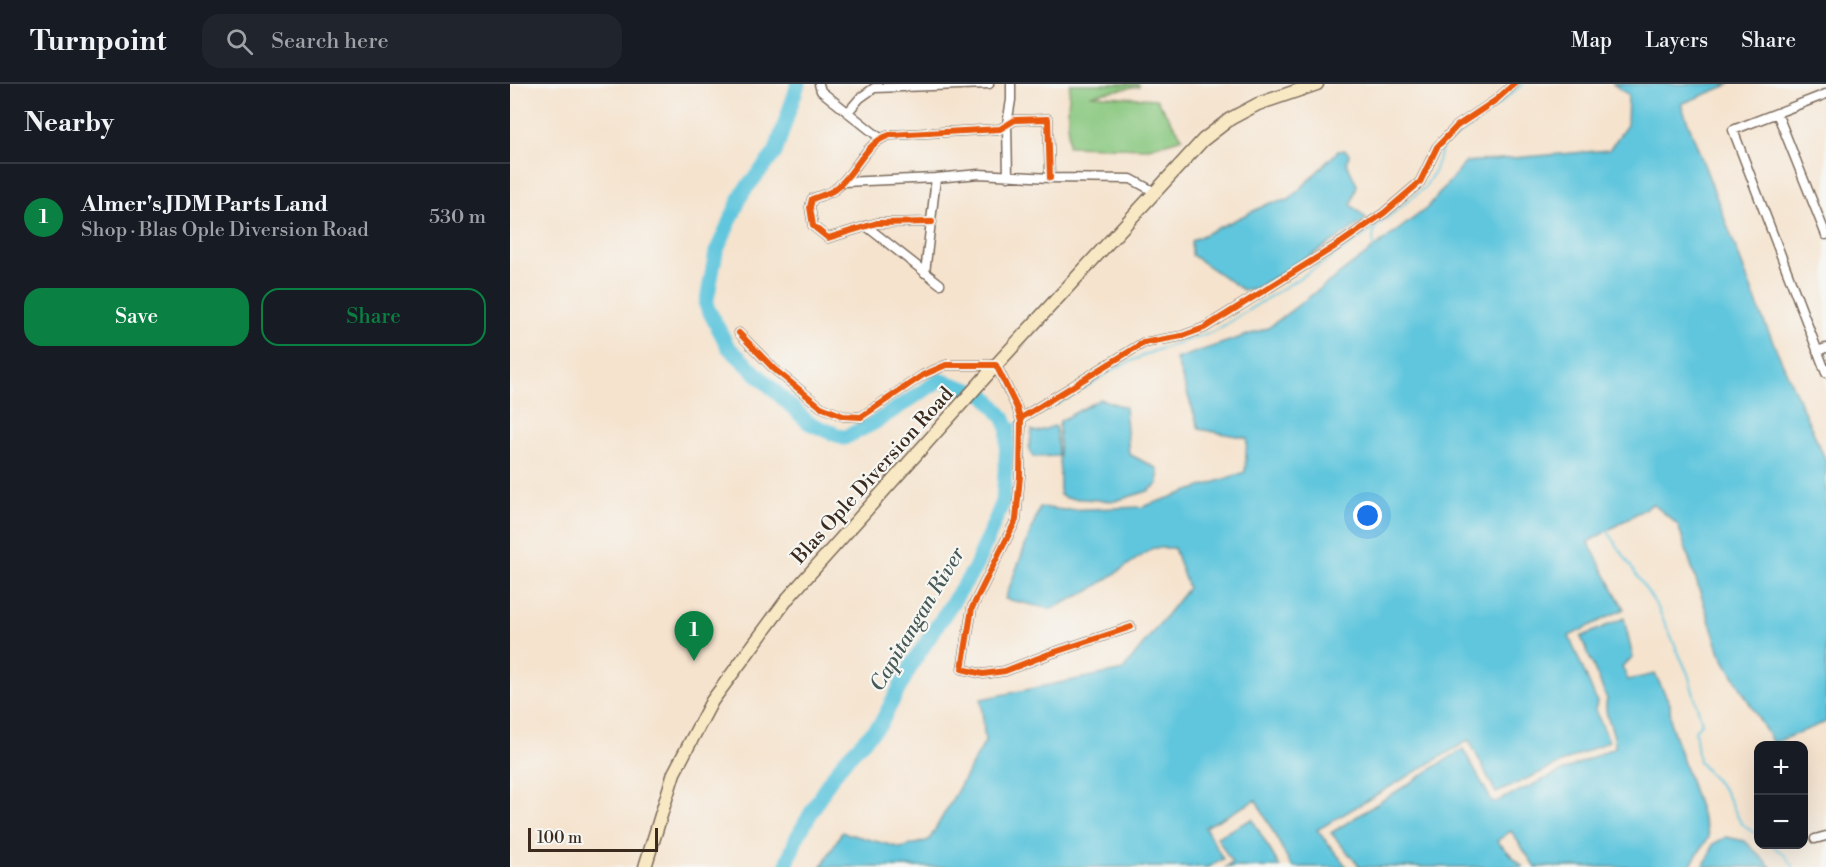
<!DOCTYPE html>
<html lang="en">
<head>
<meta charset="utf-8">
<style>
  :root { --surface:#171b24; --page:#20242c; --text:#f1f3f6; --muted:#9ea1a6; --line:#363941; --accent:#0b8043 }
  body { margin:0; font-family:"Libre Bodoni",serif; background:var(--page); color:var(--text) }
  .controls { position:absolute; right:18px; bottom:18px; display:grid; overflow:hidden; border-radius:12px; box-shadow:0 6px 24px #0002 }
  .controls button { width:54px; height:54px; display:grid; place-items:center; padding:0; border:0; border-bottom:2px solid var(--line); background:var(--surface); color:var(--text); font:30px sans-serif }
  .scale { position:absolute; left:18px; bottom:15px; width:130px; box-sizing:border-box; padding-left:6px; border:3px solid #3b2a1e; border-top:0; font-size:16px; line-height:21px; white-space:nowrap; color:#3b2a1e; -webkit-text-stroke:4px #f6f6f2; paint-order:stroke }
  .you { position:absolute; left:858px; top:432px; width:21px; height:21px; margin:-15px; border:4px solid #fff; border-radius:50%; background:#1a73e8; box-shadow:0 0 0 9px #1a73e833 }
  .badge { display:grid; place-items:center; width:39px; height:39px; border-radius:50%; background:var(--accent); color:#fff; font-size:20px; font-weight:700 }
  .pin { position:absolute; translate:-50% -50px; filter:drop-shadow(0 2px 3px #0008) }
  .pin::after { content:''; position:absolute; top:32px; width:21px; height:18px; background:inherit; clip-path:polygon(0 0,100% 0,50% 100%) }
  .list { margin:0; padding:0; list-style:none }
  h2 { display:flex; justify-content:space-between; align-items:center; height:78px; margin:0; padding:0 24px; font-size:26px }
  h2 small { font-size:20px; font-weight:400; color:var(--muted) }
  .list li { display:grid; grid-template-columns:39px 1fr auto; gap:18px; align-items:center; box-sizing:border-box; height:108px; padding:0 24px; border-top:2px solid var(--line) }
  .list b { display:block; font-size:22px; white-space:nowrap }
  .list p { margin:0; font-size:20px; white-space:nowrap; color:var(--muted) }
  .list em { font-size:20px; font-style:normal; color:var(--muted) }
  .actions { display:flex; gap:12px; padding:18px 24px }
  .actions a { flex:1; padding:14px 0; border:2px solid var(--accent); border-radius:18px; text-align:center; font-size:21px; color:var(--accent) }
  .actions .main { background:var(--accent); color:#fff }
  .icon { flex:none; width:33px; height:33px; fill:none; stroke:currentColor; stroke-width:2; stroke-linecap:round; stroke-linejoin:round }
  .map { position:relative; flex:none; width:1316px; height:783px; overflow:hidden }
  header { display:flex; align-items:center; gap:36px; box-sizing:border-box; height:84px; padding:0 30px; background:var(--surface); border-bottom:2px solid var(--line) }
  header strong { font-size:28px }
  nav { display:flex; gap:33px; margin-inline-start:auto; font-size:21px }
  .search { width:420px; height:54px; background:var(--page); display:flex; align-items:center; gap:15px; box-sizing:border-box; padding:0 21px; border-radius:18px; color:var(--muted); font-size:22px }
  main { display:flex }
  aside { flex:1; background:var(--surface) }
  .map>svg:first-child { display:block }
  .green { fill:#88c77e; stroke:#62784e; stroke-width:1.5 }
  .water { fill:#60c6dd; stroke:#4e787e; stroke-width:1.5 }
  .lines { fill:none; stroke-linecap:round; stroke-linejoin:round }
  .stream { stroke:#60c6dd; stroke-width:2 }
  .river { stroke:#60c6dd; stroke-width:15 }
  .street-casing { stroke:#7c6b5c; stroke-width:11 }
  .secondary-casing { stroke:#7c6b5c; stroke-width:15 }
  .street { stroke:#fff; stroke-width:8 }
  .secondary { stroke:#f8e8c3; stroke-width:12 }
  .cycleway-casing { stroke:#f6f6f2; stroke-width:10 }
  .cycleway { stroke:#e8590c; stroke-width:6 }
  .labels { text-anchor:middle; stroke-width:4.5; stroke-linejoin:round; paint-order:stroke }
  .street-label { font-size:20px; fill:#3b2a1e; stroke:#f6f6f2 }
  .water-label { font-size:21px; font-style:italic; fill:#465957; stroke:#f6f6f2 }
</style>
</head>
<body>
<header>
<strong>Turnpoint</strong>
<div class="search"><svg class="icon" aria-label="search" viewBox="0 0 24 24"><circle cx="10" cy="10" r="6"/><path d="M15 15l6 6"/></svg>Search here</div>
<nav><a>Map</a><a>Layers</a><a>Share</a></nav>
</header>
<main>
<aside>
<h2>Nearby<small></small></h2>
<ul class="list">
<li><span class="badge">1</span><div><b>Almer's JDM Parts Land</b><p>Shop · Blas Ople Diversion Road</p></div><em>530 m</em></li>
</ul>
<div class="actions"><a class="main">Save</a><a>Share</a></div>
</aside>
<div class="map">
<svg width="1316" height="783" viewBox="0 0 1316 783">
  <rect width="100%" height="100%" fill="#f6f6f2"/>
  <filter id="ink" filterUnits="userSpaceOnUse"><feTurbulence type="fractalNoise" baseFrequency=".0167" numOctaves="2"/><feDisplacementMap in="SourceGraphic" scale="12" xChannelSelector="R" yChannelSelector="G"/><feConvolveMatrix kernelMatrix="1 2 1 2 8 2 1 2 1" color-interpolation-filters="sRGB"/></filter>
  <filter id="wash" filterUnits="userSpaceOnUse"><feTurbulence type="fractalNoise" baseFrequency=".008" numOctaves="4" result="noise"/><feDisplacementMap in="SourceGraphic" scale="24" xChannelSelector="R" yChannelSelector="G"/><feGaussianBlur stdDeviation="1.35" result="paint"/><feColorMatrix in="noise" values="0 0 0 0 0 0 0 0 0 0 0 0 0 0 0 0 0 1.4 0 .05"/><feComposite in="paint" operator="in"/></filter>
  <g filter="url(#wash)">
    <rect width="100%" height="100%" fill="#f5e3ce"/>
    <path class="green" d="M 560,0 L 629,0 L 629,2 L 580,11 L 646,15 L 673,54 L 639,64 L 558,62 L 558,24 Z"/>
    <path class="water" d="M 1103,0 L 1221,0 L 1171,20 L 1252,233 L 1316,377 L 1316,638 L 1263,659 L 1210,569 L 1168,441 L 1143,420 L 1078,458 L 1114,525 L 1059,552 L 1087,618 L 1085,626 L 1099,657 L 986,709 L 959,656 L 807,746 L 837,783 L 782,783 L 746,716 L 695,743 L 713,775 L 699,783 L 311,783 L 332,748 L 391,764 L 419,756 L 475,658 L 471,615 L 613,586 L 678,504 L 664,464 L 643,464 L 579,507 L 541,525 L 495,515 L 530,423 L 554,426 L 632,423 L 735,388 L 737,354 L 689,345 L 666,275 L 758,244 L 917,124 L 956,78 L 1099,66 L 1117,41 L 1118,11 Z
      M 835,66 L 839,70 L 837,80 L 847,101 L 841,121 L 857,135 L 785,182 L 746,204 L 733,206 L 682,171 L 681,157 L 760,119 L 779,116 L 828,67 Z
      M 590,315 L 615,323 L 619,370 L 648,385 L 648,400 L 638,407 L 605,417 L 556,414 L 550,411 L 549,342 L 550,337 Z
      M 544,342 L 546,343 L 548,372 L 523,373 L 519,364 L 522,346 L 527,348 Z
      M 1114,534 L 1123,574 L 1112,582 L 1118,596 L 1145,590 L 1160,620 L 1161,641 L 1199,753 L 1179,783 L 1025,783 L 1001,747 L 987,757 L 1013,783 L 850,783 L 821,749 L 953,665 L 983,719 L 1105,663 C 1106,645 1092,633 1097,615 L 1071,553 Z
      M 742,735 L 770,783 L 716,783 L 722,779 L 707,753 Z
      M 1216,753 L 1235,757 L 1261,783 L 1192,783 L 1199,773 L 1203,760 Z"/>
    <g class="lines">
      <path class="stream" d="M 937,58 L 964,41 L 1013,0
        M 864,165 L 863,154 L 865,144
        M 521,333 L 559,314 L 606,284 L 644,267 L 705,247 L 815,178 L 865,144 L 915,103 L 924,88 L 933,62
        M 498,344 L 508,339
        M 1097,446 L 1148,524 L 1178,590 L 1192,639 L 1185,646 L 1189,678 L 1214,706 L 1231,739 L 1248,751
        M 1261,760 L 1275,771 L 1284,783"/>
      <path class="river" d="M 276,783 L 286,755 L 318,699 L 334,677 L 371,639 L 402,580 L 465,484 L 493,418 L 498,344 L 493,333 L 475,311 L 430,296 L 364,339 L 334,354 L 299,339 L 218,263 L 196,221 L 206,168 L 233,108 L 265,69 L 288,0"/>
    </g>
  </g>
  <g filter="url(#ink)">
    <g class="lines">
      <g class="street-casing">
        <path id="street" d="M 309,0 L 311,7 L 370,54
          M 1316,10 L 1223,46 L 1316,289
          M 338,28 L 350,14 L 364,4 L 479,0
          M 1267,29 L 1316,151
          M 498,93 L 497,40 L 501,16 L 501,0
          M 333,98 L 426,94 L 469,90 L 540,94 L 621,95 L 645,108
          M 422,138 L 367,139 L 318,154 L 303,142 L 300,123 L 302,115 C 309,112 318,110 324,106 C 345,91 355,58 380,51 L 490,45 L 505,36 L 538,35 L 540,94
          M 356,142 L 430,200
          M 415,189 L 426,94
          M 229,249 L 264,285 L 311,323 L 333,332 L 351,333 L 413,291 L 436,281 L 486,281 L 507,324 L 511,337 L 510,392 L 506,436 L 462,524 L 452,585 L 473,590 L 495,587 L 539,570 L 621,543
          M 1307,267 L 1316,264
          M 511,334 L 633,259 L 672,252 L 694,244 L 832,158 L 874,129 L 910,98 L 927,63 L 947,42 L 986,16 L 1004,0
          M 1305,755 L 1316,752"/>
      </g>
      <g class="secondary-casing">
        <path id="secondary" d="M 135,783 L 164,689 L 202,617 L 278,514 L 486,281 L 693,56 L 720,35 L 748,20 L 807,0"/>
      </g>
      <use href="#street" class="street"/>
      <use href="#secondary" class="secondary"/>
      <g class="cycleway-casing">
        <path id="cycleway" d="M 422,138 L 367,139 L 318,154 L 303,142 L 300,123 L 302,115 C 309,112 318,110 324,106 C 345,91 355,58 380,51 L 490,45 L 505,36 L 538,35 L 540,94
          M 229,249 L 264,285 L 311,323 L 333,332 L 351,333 L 413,291 L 436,281 L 486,281 L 507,324 L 511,337 L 510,392 L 506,436 L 462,524 L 452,585 L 473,590 L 495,587 L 539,570 L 621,543
          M 511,334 L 633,259 L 672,252 L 694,244 L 832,158 L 874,129 L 910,98 L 927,63 L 947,42 L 986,16 L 1004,0"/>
      </g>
      <use href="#cycleway" class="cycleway"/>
    </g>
  </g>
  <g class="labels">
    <g class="street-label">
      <text transform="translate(362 391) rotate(-48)" y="7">Blas Ople Diversion Road</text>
    </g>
    <g class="water-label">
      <text transform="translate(407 535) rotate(-59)" y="7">Capitangan River</text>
    </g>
  </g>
</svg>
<div class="controls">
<button>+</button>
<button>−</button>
</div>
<div class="scale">100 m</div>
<div class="you"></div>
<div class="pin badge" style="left:184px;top:577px">1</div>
</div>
</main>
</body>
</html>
